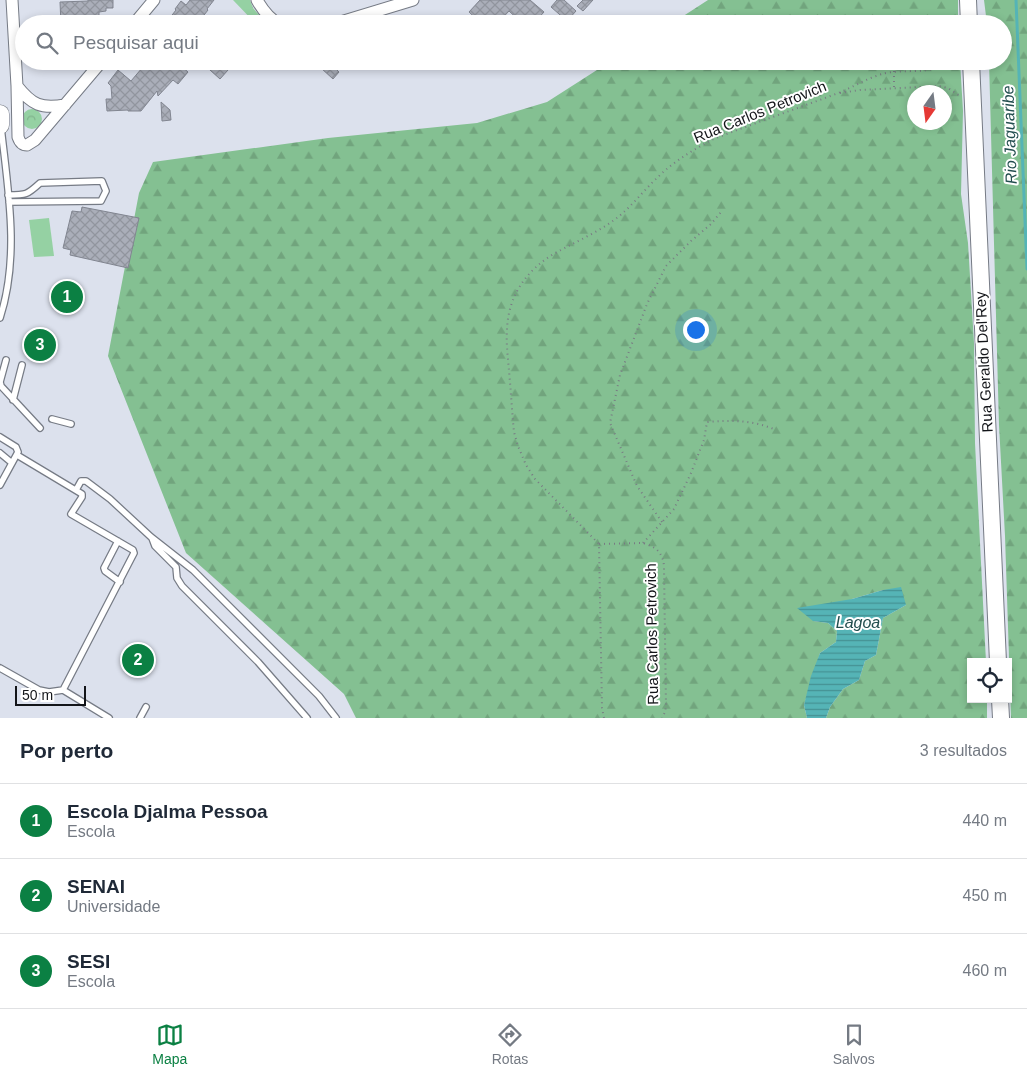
<!DOCTYPE html>
<html lang="pt">
<head>
<meta charset="utf-8">
<style>
  :root { --surface:#fff; --page:#f6f6f7; --text:#1f2937; --muted:#747a83; --line:#e0e1e3; --accent:#0b8043 }
  body { margin:0; font-family:Arial,sans-serif; background:var(--page); color:var(--text) }
  .controls { position:absolute; right:15px; bottom:15px; display:grid; overflow:hidden; border-radius:0px; box-shadow:0 2px 8px #0003 }
  .controls button { width:45px; height:45px; display:grid; place-items:center; padding:0; border:0; border-bottom:1px solid var(--line); background:var(--surface); color:var(--text); font:25px sans-serif }
  .compass { position:absolute; left:907px; top:85px; width:45px; height:45px; border-radius:50%; background:var(--surface); box-shadow:0 2px 8px #0003; rotate:194deg }
  .scale { position:absolute; left:15px; bottom:12px; width:71px; box-sizing:border-box; padding-left:5px; border:2px solid #131519; border-top:0; font-size:14px; line-height:18px; white-space:nowrap; color:#131519; -webkit-text-stroke:4px #fff; paint-order:stroke }
  .you { position:absolute; left:695px; top:329px; width:18px; height:18px; margin:-12px; border:4px solid #fff; border-radius:50%; background:#1a73e8; box-shadow:0 0 0 8px #1a73e833 }
  .badge { display:grid; place-items:center; width:32px; height:32px; border-radius:50%; background:var(--accent); color:#fff; font-size:16px; font-weight:700 }
  .pin { position:absolute; translate:-50% -50%; border:2px solid #fff; box-shadow:0 1px 5px #0006 }
  .list { margin:0; padding:0; list-style:none }
  h2 { display:flex; justify-content:space-between; align-items:center; height:65px; margin:0; padding:0 20px; font-size:21px }
  h2 small { font-size:16px; font-weight:400; color:var(--muted) }
  .list li { display:grid; grid-template-columns:32px 1fr auto; gap:15px; align-items:center; box-sizing:border-box; height:75px; padding:0 20px; border-top:1px solid var(--line) }
  .list b { display:block; font-size:19px; white-space:nowrap }
  .list p { margin:0; font-size:16px; white-space:nowrap; color:var(--muted) }
  .list em { font-size:16px; font-style:normal; color:var(--muted) }
  .icon { flex:none; width:28px; height:28px; fill:none; stroke:currentColor; stroke-width:2; stroke-linecap:round; stroke-linejoin:round }
  .map { position:relative; flex:none; width:1027px; height:718px; overflow:hidden }
  .search { position:absolute; background:var(--surface); box-shadow:0 2px 8px #0003; left:15px; right:15px; top:15px; height:55px; display:flex; align-items:center; gap:12px; box-sizing:border-box; padding:0 18px; border-radius:28px; color:var(--muted); font-size:19px }
  .sheet { height:290px; background:var(--surface) }
  nav { display:flex; justify-content:space-around; align-items:center; box-sizing:border-box; height:70px; border-top:1px solid var(--line); background:var(--surface); font-size:14px; color:var(--muted) }
  nav a { display:grid; justify-items:center; gap:2px }
  nav .on { color:var(--accent) }
  .map>svg:first-child { display:block }
  .forest { fill:url(#forest-firs); fill-rule:evenodd }
  .park { fill:url(#park-crowns) }
  .garden { fill:#95d1a3 }
  .water { fill:url(#water-rules) }
  .lines { fill:none; stroke-linecap:round; stroke-linejoin:round }
  .stream { stroke:#55b4b6; stroke-width:3 }
  .building { fill:url(#building-cross-hatch); stroke:#818590 }
  .lane-casing { stroke:#767b85; stroke-width:8 }
  .street-casing { stroke:#767b85; stroke-width:13 }
  .secondary-casing { stroke:#767b85; stroke-width:18 }
  .primary-casing { stroke:#767b85; stroke-width:19 }
  .path { stroke:#787b83; stroke-width:2; stroke-dasharray:1 4; stroke-linecap:butt }
  .lane { stroke:#fff; stroke-width:5.5 }
  .street { stroke:#fff; stroke-width:11 }
  .secondary { stroke:#fff; stroke-width:16 }
  .primary { stroke:#fff; stroke-width:18 }
  .labels { text-anchor:middle; stroke-width:4; stroke-linejoin:round; paint-order:stroke }
  .street-label { font-size:15px; fill:#131519; stroke:#fff }
  .water-label { font-size:16px; font-style:italic; fill:#234e4f; stroke:#fff }
</style>
</head>
<body>
<div class="map">
<svg width="1027" height="718" viewBox="0 0 1027 718">
  <defs>
    <pattern id="forest-firs" width="22" height="20" patternUnits="userSpaceOnUse" patternTransform="scale(1.25)"><rect width="22" height="20" fill="#84c092"/><path d="M5 1l3.5 6h-7zM16 11l3.5 6h-7z" fill="#71a47d"/></pattern>
    <pattern id="park-crowns" width="20" height="18" patternUnits="userSpaceOnUse" patternTransform="scale(1.25)"><rect width="20" height="18" fill="#95d1a3"/><path d="M2 6a3 3 0 1 1 6 0M12 15a3 3 0 1 1 6 0" fill="none" stroke="#80b38c"/></pattern>
    <pattern id="water-rules" width="6" height="5" patternUnits="userSpaceOnUse" patternTransform="scale(1.25)"><rect width="6" height="5" fill="#55b4b6"/><path d="M0 2.5h6" fill="none" stroke="#459193"/></pattern>
    <pattern id="building-cross-hatch" width="8" height="8" patternUnits="userSpaceOnUse" patternTransform="scale(1.25)"><rect width="8" height="8" fill="#aaaeb9"/><path d="M0 0l8 8M0 8l8-8" fill="none" stroke="#91959e"/></pattern>
  </defs>
  <rect width="100%" height="100%" fill="#dce1ed"/>
  <path class="forest" d="M 708,0 L 958,0 L 958,24 L 671,24 Z
    M 984,0 L 1027,0 L 1027,718 L 1011,718 L 1005,536 L 999,425 L 989,61 L 1003,61 L 1003,24 L 987,24 Z
    M 611,61 L 960,61 L 963,111 L 961,194 L 968,243 L 974,343 L 975,443 L 986,662 L 971,662 L 971,699 L 987,699 L 987,718 L 826,718 L 830,707 L 843,689 L 859,680 L 865,661 L 876,655 L 883,618 L 906,605 L 883,590 L 852,599 L 813,621 L 828,623 L 837,631 L 836,642 L 820,653 L 804,705 L 807,718 L 356,718 L 344,694 L 186,553 L 108,356 L 139,193 L 153,162 L 328,138 L 477,123 L 547,102 ZM 914,92 L 944,92 L 944,122 L 914,122 Z"/>
  <path class="park" d="M 233,0 L 250,0 L 253,8 L 267,24 L 256,24 Z
    M22 119a10 10 0 1 1 20 0a10 10 0 1 1-20 0Z"/>
  <path class="garden" d="M 49,218 L 54,256 L 34,257 L 29,220 Z"/>
  <path class="water" d="M 901,587 L 906,605 L 883,618 L 876,655 L 865,661 L 859,680 L 843,689 L 830,707 L 826,718 L 807,718 L 804,705 L 811,676 L 820,653 L 836,642 L 837,631 L 828,623 L 813,621 L 797,608 L 852,599 L 883,590 Z"/>
  <g class="lines">
    <path class="stream" d="M 1016,0 L 1027,269"/>
  </g>
  <path class="building" d="M 88,0 L 113,0 L 113,8 L 106,8 L 106,11 L 99,12 L 99,16 L 83,17 L 83,20 L 80,20 L 81,24 L 61,24 L 60,2 L 88,1 Z
    M 190,0 L 214,0 L 207,9 L 208,10 L 197,24 L 165,24 L 176,10 L 175,9 L 181,1 L 186,5 Z
    M 480,0 L 530,0 L 544,12 L 533,24 L 523,24 L 509,11 L 497,24 L 482,24 L 469,12 Z
    M 557,0 L 564,0 L 576,11 L 567,21 L 551,7 Z
    M 583,0 L 593,0 L 583,11 L 577,6 Z
    M 148,61 L 175,61 L 188,72 L 178,84 L 173,80 L 158,96 L 157,91 L 141,111 L 128,111 L 128,110 L 107,111 L 106,99 L 112,99 L 111,86 L 108,83 L 118,70 L 131,81 Z
    M 200,61 L 236,61 L 220,79 Z
    M 318,61 L 338,61 L 334,67 L 339,72 L 333,79 L 321,68 L 322,66 Z
    M 161,102 L 170,110 L 171,120 L 162,121 Z
    M 82,207 L 139,218 L 128,268 L 70,255 L 71,250 L 63,248 L 72,211 L 81,212 Z"/>
  <g class="lines">
    <g class="lane-casing">
      <path id="lane" d="M 8,195 C 26,195 27,195 40,183 L 102,181 L 106,191 L 101,201 L 9,202
        M 0,318 C 20,256 8,190 1,127
        M 6,360 L 0,382 L 1,386 L 40,428
        M 13,400 L 22,365
        M 52,419 L 71,424
        M 0,437 L 16,447 L 18,452 L 0,485
        M 0,453 L 12,463
        M 76,490 L 81,481 L 86,481 L 110,499 L 151,537 L 193,570 L 319,696 L 336,718
        M 152,538 L 155,546 L 176,567 L 177,578 L 182,586 L 258,662 L 307,718
        M 118,541 L 104,568 L 105,571 L 120,582
        M 0,668 L 39,690 L 49,692 L 63,690 L 134,553 L 133,550 L 71,514 L 82,497 L 82,494 L 17,455
        M 63,690 L 109,718
        M 140,718 L 146,707"/>
    </g>
    <g class="street-casing">
      <path id="street" d="M 12,0 L 17,86 L 18,137 C 20,143 22,145 27,145 L 35,140 L 102,61
        M 257,0 C 262,9 270,19 279,24
        M 134,24 L 154,0
        M 334,24 L 413,0
        M 17,86 C 32,105 41,109 65,105"/>
    </g>
    <g class="secondary-casing">
      <path id="secondary" d="M 968,0 L 969,24
        M 971,61 L 998,662
        M 1000,699 L 1001,718"/>
    </g>
    <g class="primary-casing">
      <path id="primary" d="M 0,114 L 0,125"/>
    </g>
    <path class="path" d="M 894,71 L 894,88
      M 840,93 L 860,90 L 938,86 L 948,88 L 960,96
      M 662,522 L 637,486 L 610,423 L 620,375 L 647,304 L 666,266 L 691,241 L 711,224 L 721,212
      M 643,543 L 674,509 L 691,473 L 704,440 L 707,422 C 732,420 753,420 776,430
      M 599,544 L 643,543 C 656,546 664,554 664,568 L 666,706 L 665,712 L 662,718
      M 604,718 L 602,708 L 599,544 L 535,479 L 526,465 L 518,446 L 514,432 C 512,412 511,392 509,371 C 508,358 506,344 507,330 C 508,297 525,272 552,255 C 574,242 598,233 618,217 C 633,205 644,190 658,177 C 674,161 692,151 711,140 C 752,124 793,110 833,95 C 850,89 865,79 882,74 C 901,68 935,76 948,61"/>
    <use href="#lane" class="lane"/>
    <use href="#street" class="street"/>
    <use href="#secondary" class="secondary"/>
    <use href="#primary" class="primary"/>
  </g>
  <g class="labels">
    <g class="street-label">
      <text transform="translate(760 112) rotate(-22)" y="5">Rua Carlos Petrovich</text>
      <text transform="translate(984 362) rotate(-93)" y="5">Rua Geraldo Del'Rey</text>
      <text transform="translate(652 634) rotate(-91)" y="5">Rua Carlos Petrovich</text>
    </g>
    <g class="water-label">
      <text transform="translate(1009 135) rotate(-92)" y="6">Rio Jaguaribe</text>
      <text x="858" y="628">Lagoa</text>
    </g>
  </g>
</svg>
<div class="controls">
<button><svg class="icon" aria-label="locate" viewBox="0 0 24 24"><circle cx="12" cy="12" r="6"/><path d="M12 2v4M12 18v4M2 12h4M18 12h4"/></svg></button>
</div>
<svg class="compass" viewBox="-18 -18 36 36"><path d="M0-13l5 13h-10z" fill="#e53935"/><path d="M0 13l5-13h-10z" fill="#747a83"/></svg>
<div class="scale">50 m</div>
<div class="you"></div>
<div class="pin badge" style="left:67px;top:297px">1</div>
<div class="pin badge" style="left:138px;top:660px">2</div>
<div class="pin badge" style="left:40px;top:345px">3</div>
<div class="search"><svg class="icon" aria-label="search" viewBox="0 0 24 24"><circle cx="10" cy="10" r="6"/><path d="M15 15l6 6"/></svg>Pesquisar aqui</div>
</div>
<section class="sheet">
<h2>Por perto<small>3 resultados</small></h2>
<ul class="list">
<li><span class="badge">1</span><div><b>Escola Djalma Pessoa</b><p>Escola</p></div><em>440 m</em></li>
<li><span class="badge">2</span><div><b>SENAI</b><p>Universidade</p></div><em>450 m</em></li>
<li><span class="badge">3</span><div><b>SESI</b><p>Escola</p></div><em>460 m</em></li>
</ul>
</section>
<nav>
<a class="on"><svg class="icon" aria-label="map" viewBox="0 0 24 24"><path d="M3 6l6-2 6 2 6-2v14l-6 2-6-2-6 2zM9 4v14M15 6v14"/></svg>Mapa</a>
<a><svg class="icon" aria-label="directions" viewBox="0 0 24 24"><path d="M12 3l9 9-9 9-9-9zM9 14v-3h6M13 9l2 2-2 2"/></svg>Rotas</a>
<a><svg class="icon" aria-label="saved" viewBox="0 0 24 24"><path d="M7 4h10v16l-5-4-5 4z"/></svg>Salvos</a>
</nav>
</body>
</html>
